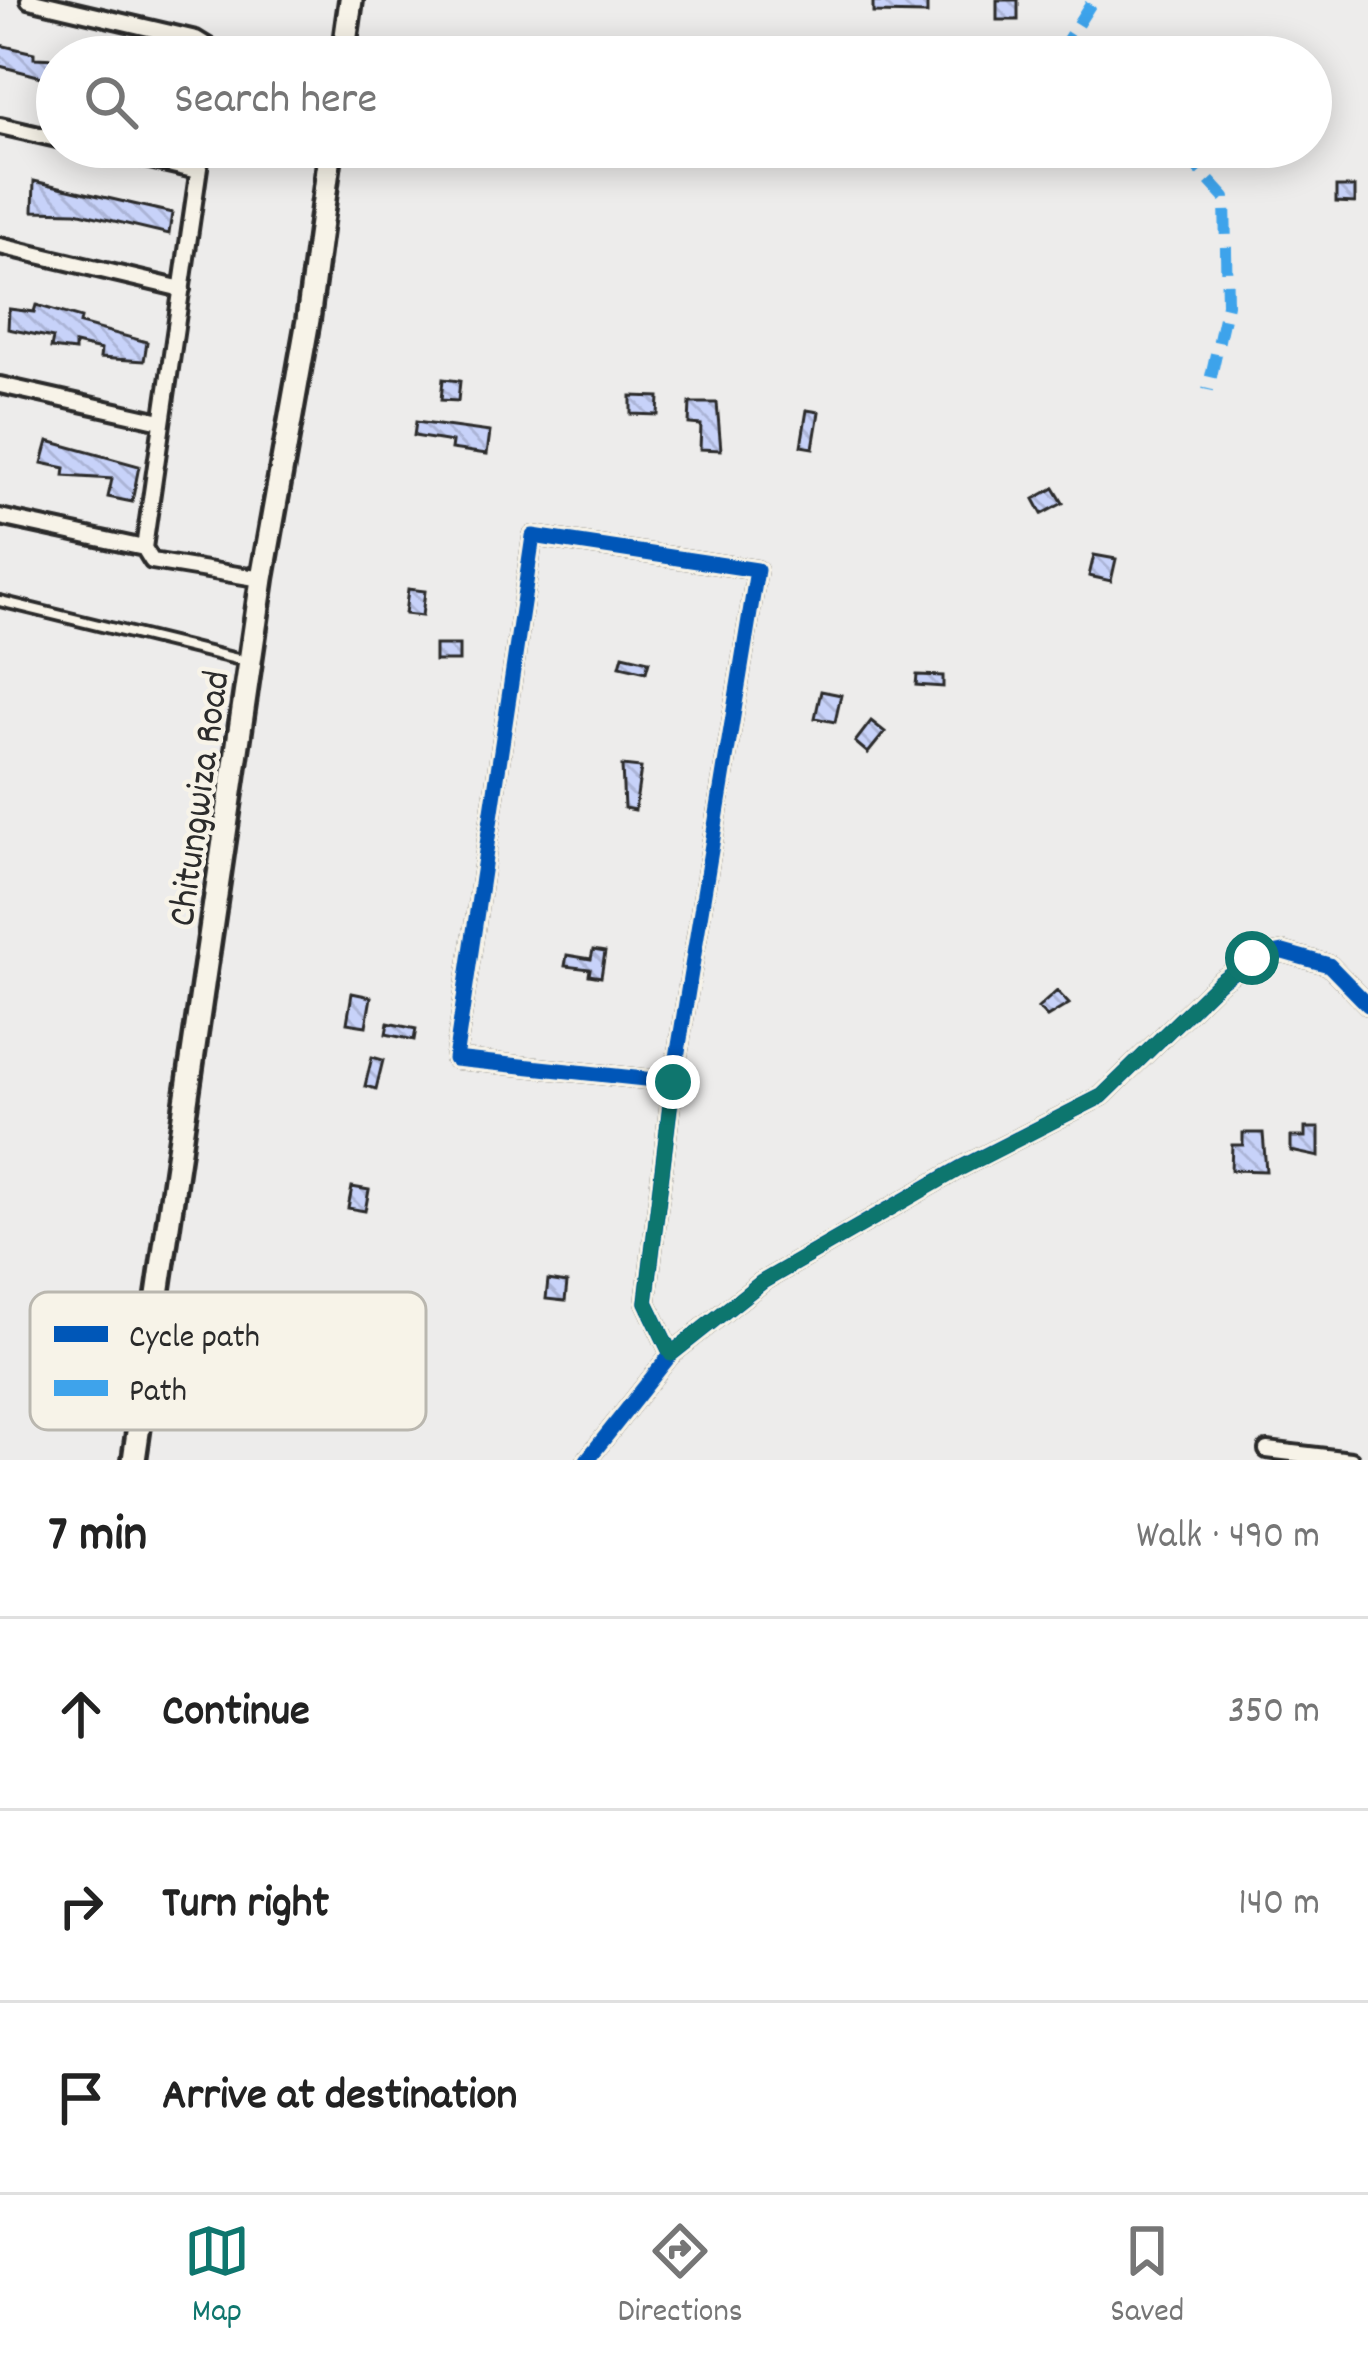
<!DOCTYPE html>
<html lang="en">
<head>
<meta charset="utf-8">
<style>
  :root { --surface:#fff; --page:#f2f2f2; --text:#222; --muted:#767676; --line:#e0e0e0; --accent:#0f766e }
  body { margin:0; font-family:Dekko,sans-serif; background:var(--page); color:var(--text) }
  .stop { position:absolute; width:36px; height:36px; margin:-27px; border:9px solid #0f766e; border-radius:50%; background:#fff }
  .stop.end { background:#0f766e; border-color:#fff; box-shadow:0 3px 12px #0008 }
  .list { margin:0; padding:0; list-style:none }
  h2 { display:flex; justify-content:space-between; align-items:center; height:156px; margin:0; padding:0 48px; font-size:51px }
  h2 small { font-size:39px; font-weight:400; color:var(--muted) }
  .list li { display:grid; grid-template-columns:78px 1fr auto; gap:36px; align-items:center; box-sizing:border-box; height:192px; padding:0 48px; border-top:3px solid var(--line) }
  .list b { display:block; font-size:45px; white-space:nowrap }
  .list em { font-size:39px; font-style:normal; color:var(--muted) }
  .icon { flex:none; width:66px; height:66px; fill:none; stroke:currentColor; stroke-width:2; stroke-linecap:round; stroke-linejoin:round }
  .map { position:relative; flex:none; width:1368px; height:1460px; overflow:hidden }
  .search { position:absolute; background:var(--surface); box-shadow:0 6px 30px #0003; left:36px; right:36px; top:36px; height:132px; display:flex; align-items:center; gap:30px; box-sizing:border-box; padding:0 42px; border-radius:66px; color:var(--muted); font-size:45px }
  .sheet { height:732px; background:var(--surface) }
  nav { display:flex; justify-content:space-around; align-items:center; box-sizing:border-box; height:168px; border-top:3px solid var(--line); background:var(--surface); font-size:33px; color:var(--muted) }
  nav a { display:grid; justify-items:center; gap:6px }
  nav .on { color:var(--accent) }
  .map>svg:first-child { display:block }
  .building { fill:url(#building-back-hatch); stroke:#2b2b2b; stroke-width:3 }
  .lines { fill:none; stroke-linecap:round; stroke-linejoin:round }
  .lane-casing { stroke:#2b2b2b; stroke-width:16 }
  .street-casing { stroke:#2b2b2b; stroke-width:22 }
  .primary-casing { stroke:#2b2b2b; stroke-width:30 }
  .lane { stroke:#f7f3e8; stroke-width:8 }
  .street { stroke:#f7f3e8; stroke-width:14 }
  .primary { stroke:#f7f3e8; stroke-width:21 }
  .quiet { stroke:#3ea3eb; stroke-width:12; stroke-dasharray:24 12; stroke-linecap:butt }
  .cycleway-casing { stroke:#f7f3e8; stroke-width:22 }
  .cycleway { stroke:#0057b8; stroke-width:15 }
  .route { stroke:#0f766e; stroke-width:15 }
  .labels { text-anchor:middle; stroke-width:9; stroke-linejoin:round; paint-order:stroke }
  .street-label { font-size:39px; fill:#2b2b2b; stroke:#f7f3e8 }
  .key { fill:#f7f3e8; stroke:#bab7af; stroke-width:3 }
  .key-label { font-size:33px; fill:#2b2b2b }
</style>
</head>
<body>
<div class="map">
<svg width="1368" height="1460" viewBox="0 0 1368 1460">
  <defs>
    <pattern id="building-back-hatch" width="6" height="6" patternUnits="userSpaceOnUse" patternTransform="scale(3)"><rect width="6" height="6" fill="#c7d2f9"/><path d="M-1 5l2 2M0 0l6 6M5-1l2 2" fill="none" stroke="#abb4d6"/></pattern>
  </defs>
  <rect width="100%" height="100%" fill="#edeceb"/>
  <filter id="ink" filterUnits="userSpaceOnUse"><feTurbulence type="fractalNoise" baseFrequency=".00833" numOctaves="2"/><feDisplacementMap in="SourceGraphic" scale="24" xChannelSelector="R" yChannelSelector="G"/><feConvolveMatrix kernelMatrix="1 2 1 2 8 2 1 2 1" color-interpolation-filters="sRGB"/></filter>
  <g filter="url(#ink)">
    <path class="building" d="M 997,0 L 1018,0 L 1018,20 L 997,20 Z
      M 873,2 L 927,2 L 927,14 L 873,13 Z
      M 0,45 L 34,53 L 34,58 L 57,59 L 57,81 L 0,66 Z
      M 34,181 L 172,213 L 169,234 L 76,212 L 33,211 Z
      M 1336,187 L 1355,187 L 1355,203 L 1336,202 Z
      M 36,305 L 81,318 L 80,324 L 147,342 L 144,361 L 100,358 L 101,350 L 75,344 L 75,351 L 51,348 L 53,338 L 8,329 L 9,309 L 34,312 Z
      M 443,379 L 460,381 L 458,401 L 441,400 Z
      M 631,396 L 659,397 L 658,415 L 631,414 Z
      M 690,403 L 717,403 L 721,450 L 700,449 L 701,425 L 689,424 Z
      M 807,410 L 819,412 L 813,448 L 801,446 Z
      M 416,422 L 490,432 L 487,454 L 451,449 L 452,442 L 414,436 Z
      M 48,441 L 139,466 L 132,502 L 108,497 L 112,479 L 64,476 L 65,468 L 42,463 Z
      M 1054,488 L 1063,503 L 1042,514 L 1034,499 Z
      M 1094,555 L 1116,559 L 1111,581 L 1089,576 Z
      M 408,589 L 425,591 L 422,616 L 405,614 Z
      M 435,645 L 459,645 L 459,661 L 435,661 Z
      M 623,655 L 649,661 L 646,672 L 620,666 Z
      M 917,675 L 943,676 L 943,687 L 916,685 Z
      M 821,691 L 841,695 L 835,722 L 815,718 Z
      M 871,721 L 885,732 L 868,753 L 855,742 Z
      M 622,766 L 641,768 L 635,810 L 624,808 Z
      M 593,950 L 605,952 L 601,977 L 589,975 L 590,969 L 565,966 L 567,955 L 591,959 Z
      M 1057,991 L 1069,1004 L 1047,1017 L 1038,1008 Z
      M 352,993 L 371,997 L 366,1026 L 347,1023 Z
      M 388,1023 L 416,1029 L 414,1040 L 386,1034 Z
      M 372,1057 L 383,1060 L 376,1089 L 365,1086 Z
      M 1305,1128 L 1319,1128 L 1319,1157 L 1291,1151 L 1291,1137 L 1305,1137 Z
      M 1243,1133 L 1263,1133 L 1266,1171 L 1231,1170 L 1232,1145 L 1243,1145 Z
      M 352,1187 L 369,1190 L 365,1211 L 348,1208 Z
      M 548,1280 L 567,1283 L 565,1301 L 546,1299 Z"/>
    <g class="lines">
      <g class="lane-casing">
        <path id="lane" d="M 0,601 L 249,662"/>
      </g>
      <g class="street-casing">
        <path id="street" d="M 29,0 L 196,39 L 209,47 L 213,57
          M 0,126 L 57,139
          M 93,147 L 198,171
          M 0,246 L 182,289
          M 0,385 L 161,421
          M 0,517 L 144,548 L 152,561 L 262,579
          M 144,548 L 202,147
          M 671,1354 L 646,1302 L 673,1082 L 757,570 L 533,536 L 455,1059 L 673,1082
          M 1267,1450 L 1351,1460
          M 587,1460 L 671,1354 L 762,1282 L 960,1168 L 1102,1096 L 1219,982 L 1253,958 L 1283,952 L 1329,965 L 1368,1005"/>
      </g>
      <g class="primary-casing">
        <path id="primary" d="M 343,57 L 351,0
          M 134,1460 L 262,579 L 308,320 L 331,147"/>
      </g>
      <use href="#lane" class="lane"/>
      <use href="#street" class="street"/>
      <use href="#primary" class="primary"/>
      <path class="quiet" d="M 1065,57 L 1066,43 L 1093,0
        M 1148,147 L 1194,164 L 1225,198 L 1227,304 L 1208,390"/>
      <g class="cycleway-casing">
        <path id="cycleway" d="M 671,1354 L 646,1302 L 673,1082 L 757,570 L 533,536 L 455,1059 L 673,1082
          M 587,1460 L 671,1354 L 762,1282 L 960,1168 L 1102,1096 L 1219,982 L 1253,958 L 1283,952 L 1329,965 L 1368,1005"/>
      </g>
      <use href="#cycleway" class="cycleway"/>
    </g>
  </g>
  <g class="lines" filter="url(#ink)">
    <path class="route" d="M 673,1082 L 646,1302 L 671,1354 L 762,1282 L 961,1168 L 1102,1096 L 1219,982 L 1252,958"/>
  </g>
  <g class="labels">
    <g class="street-label">
      <text transform="translate(196 798) rotate(-82)" y="14">Chitungwiza Road</text>
    </g>
  </g>
  <rect x="30" y="1292" width="396" height="138" rx="18" class="key"/>
  <rect x="54" y="1326" width="54" height="16" fill="#0057b8"/>
  <rect x="54" y="1380" width="54" height="16" fill="#3ea3eb"/>
  <g class="key-label">
    <text x="129" y="1346">Cycle path</text>
    <text x="129" y="1400">Path</text>
  </g>
</svg>
<div class="stop" style="left:1252px;top:958px"></div>
<div class="stop end" style="left:673px;top:1082px"></div>
<div class="search"><svg class="icon" aria-label="search" viewBox="0 0 24 24"><circle cx="10" cy="10" r="6"/><path d="M15 15l6 6"/></svg>Search here</div>
</div>
<section class="sheet">
<h2>7 min<small>Walk · 490 m</small></h2>
<ul class="list">
<li><svg class="icon" aria-label="ahead" viewBox="0 0 24 24"><path d="M12 20V5M6 11l6-6 6 6"/></svg><div><b>Continue</b></div><em>350 m</em></li>
<li><svg class="icon" aria-label="right" viewBox="0 0 24 24"><path d="M7 20v-9h11M14 6l5 5-5 5"/></svg><div><b>Turn right</b></div><em>140 m</em></li>
<li><svg class="icon" aria-label="arrive" viewBox="0 0 24 24"><path d="M6 21V4h12l-3 4 3 4H6"/></svg><div><b>Arrive at destination</b></div></li>
</ul>
</section>
<nav>
<a class="on"><svg class="icon" aria-label="map" viewBox="0 0 24 24"><path d="M3 6l6-2 6 2 6-2v14l-6 2-6-2-6 2zM9 4v14M15 6v14"/></svg>Map</a>
<a><svg class="icon" aria-label="directions" viewBox="0 0 24 24"><path d="M12 3l9 9-9 9-9-9zM9 14v-3h6M13 9l2 2-2 2"/></svg>Directions</a>
<a><svg class="icon" aria-label="saved" viewBox="0 0 24 24"><path d="M7 4h10v16l-5-4-5 4z"/></svg>Saved</a>
</nav>
</body>
</html>
